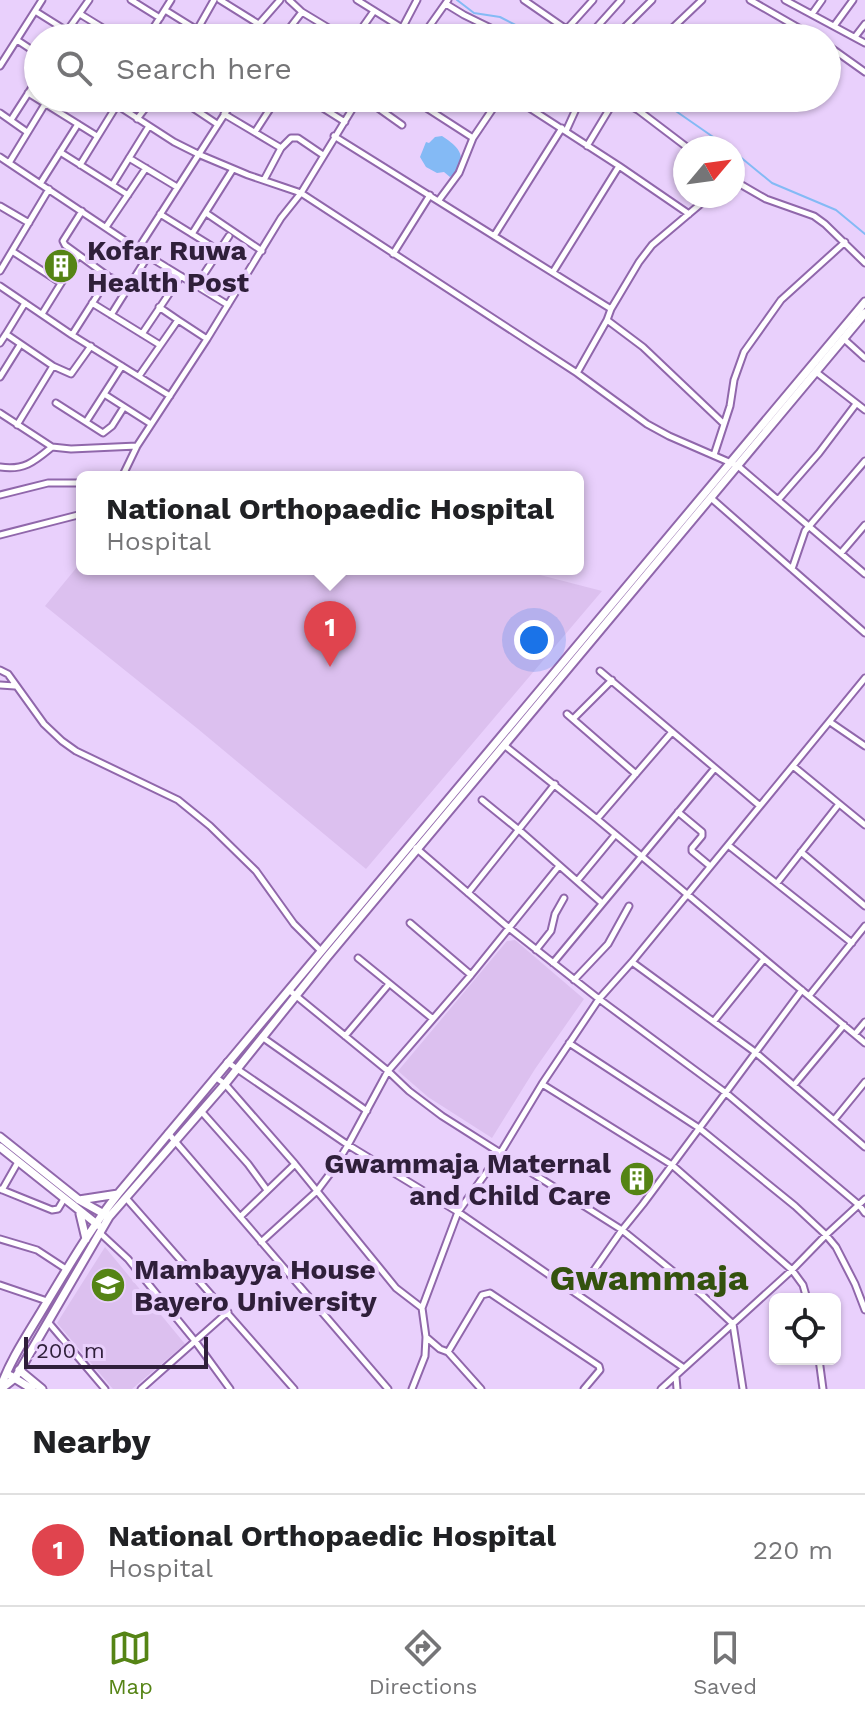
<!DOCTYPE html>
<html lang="en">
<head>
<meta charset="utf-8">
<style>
  :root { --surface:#fff; --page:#f2f2f2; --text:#202124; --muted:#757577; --line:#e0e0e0; --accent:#558415 }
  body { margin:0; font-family:"Work Sans",sans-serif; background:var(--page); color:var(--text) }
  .controls { position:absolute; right:24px; bottom:24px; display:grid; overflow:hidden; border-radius:12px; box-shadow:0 2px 6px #0004 }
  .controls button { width:72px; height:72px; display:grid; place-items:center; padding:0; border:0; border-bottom:2px solid var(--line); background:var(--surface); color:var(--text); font:40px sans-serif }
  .compass { position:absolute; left:673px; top:136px; width:72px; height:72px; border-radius:50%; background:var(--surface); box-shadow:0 2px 6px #0004; rotate:61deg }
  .scale { position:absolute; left:24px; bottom:20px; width:184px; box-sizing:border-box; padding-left:8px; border:4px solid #2f1f3a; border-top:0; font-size:22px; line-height:28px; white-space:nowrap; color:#2f1f3a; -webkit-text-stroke:6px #e9d0fc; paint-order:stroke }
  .you { position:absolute; left:534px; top:640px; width:28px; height:28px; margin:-20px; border:6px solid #fff; border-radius:50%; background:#1a73e8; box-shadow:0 0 0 12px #1a73e833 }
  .badge { display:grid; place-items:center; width:52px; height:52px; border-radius:50%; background:var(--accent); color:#fff; font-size:26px; font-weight:700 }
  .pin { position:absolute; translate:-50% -66px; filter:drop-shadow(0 2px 4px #0008) }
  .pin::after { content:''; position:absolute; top:42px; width:28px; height:24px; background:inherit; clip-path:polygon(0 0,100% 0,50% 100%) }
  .popup { position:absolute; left:76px; top:471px; width:508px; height:104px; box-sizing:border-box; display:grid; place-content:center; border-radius:12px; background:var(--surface); filter:drop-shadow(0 2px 6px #0005); font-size:26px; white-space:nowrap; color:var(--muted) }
  .popup b { font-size:30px; color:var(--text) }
  .popup::after { content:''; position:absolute; left:50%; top:100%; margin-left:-16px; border:16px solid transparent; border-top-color:var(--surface) }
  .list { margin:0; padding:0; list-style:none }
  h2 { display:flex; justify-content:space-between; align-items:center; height:104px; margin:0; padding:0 32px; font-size:34px }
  h2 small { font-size:26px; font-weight:400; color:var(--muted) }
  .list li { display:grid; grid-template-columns:52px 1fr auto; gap:24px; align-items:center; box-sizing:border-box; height:112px; padding:0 32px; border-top:2px solid var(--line) }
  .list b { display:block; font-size:30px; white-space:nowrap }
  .list p { margin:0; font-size:26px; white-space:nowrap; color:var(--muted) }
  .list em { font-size:26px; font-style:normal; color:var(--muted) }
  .icon { flex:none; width:44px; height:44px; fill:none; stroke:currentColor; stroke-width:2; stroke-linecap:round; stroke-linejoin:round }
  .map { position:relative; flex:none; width:865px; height:1389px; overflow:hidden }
  .search { position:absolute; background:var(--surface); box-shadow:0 2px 6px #0004; left:24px; right:24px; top:24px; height:88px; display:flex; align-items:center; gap:20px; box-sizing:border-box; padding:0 28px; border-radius:44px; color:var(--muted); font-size:30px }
  .sheet { height:216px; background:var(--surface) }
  nav { display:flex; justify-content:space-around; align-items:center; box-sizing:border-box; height:112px; border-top:2px solid var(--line); background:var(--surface); font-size:22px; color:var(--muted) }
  nav a { display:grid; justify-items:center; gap:4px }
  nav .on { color:var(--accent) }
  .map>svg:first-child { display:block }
  .built { fill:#dcc0ef }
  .water { fill:#84baf5 }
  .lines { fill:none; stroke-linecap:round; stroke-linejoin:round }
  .stream { stroke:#84baf5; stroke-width:2 }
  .minor-casing { stroke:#9067ab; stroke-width:9 }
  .secondary-casing { stroke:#9067ab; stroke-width:11 }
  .minor { stroke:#fff; stroke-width:5 }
  .secondary { stroke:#fff; stroke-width:7 }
  .labels { text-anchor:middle; stroke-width:8; stroke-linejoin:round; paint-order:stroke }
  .poi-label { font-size:28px; font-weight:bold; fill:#2f1f3a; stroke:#e9d0fc; text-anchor:start }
  .district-label { font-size:36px; font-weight:bold; fill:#34520e; stroke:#e9d0fc }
</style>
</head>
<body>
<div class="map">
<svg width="865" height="1389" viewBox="0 0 865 1389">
  <rect width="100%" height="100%" fill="#e9d0fc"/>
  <path class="built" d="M 82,561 L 82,569 L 517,569 L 602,591 L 366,869 L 198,729 L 45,606 Z
    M 515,940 L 584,999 L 535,1069 L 492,1138 L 428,1097 L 398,1071 L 507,941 Z
    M 105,1247 L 185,1344 L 132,1389 L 113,1389 L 57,1323 Z"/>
  <path class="water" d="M 442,136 C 454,144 466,152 459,168 C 455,176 457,173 450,177 L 444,172 L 437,173 L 426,167 L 420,157 L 426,142 L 429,143 L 435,137 Z"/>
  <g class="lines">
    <path class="stream" d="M 457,0 L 474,13 L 500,17 L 541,38
      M 657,98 L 729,148
      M 733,151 L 772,183 L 836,210 L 865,234"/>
    <g class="minor-casing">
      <path id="minor" d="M 131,0 L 160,18
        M 220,0 L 281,38
        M 289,0 L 302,12 L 345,38
        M 357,0 L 418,38
        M 524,0 L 579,38
        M 750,0 L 816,38
        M 785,0 L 865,43
        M 446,4 L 464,15 L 511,38
        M 165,10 L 210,38
        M 35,11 L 78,38
        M 80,14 L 119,38
        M 812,14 L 822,0
        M 259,24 L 280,0
        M 834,26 L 853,0
        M 197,30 L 214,0
        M 566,30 L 593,0
        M 67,31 L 89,0
        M 855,37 L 865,24
        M 102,38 L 107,31
        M 147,38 L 171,0
        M 282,38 L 302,12
        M 326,38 L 331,29
        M 355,38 L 374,11
        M 397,38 L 417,0
        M 421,38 L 448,0
        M 587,38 L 621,0
        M 614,38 L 652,0
        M 662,38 L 702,0
        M 17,40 L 38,54
        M 827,45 L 865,72
        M 0,66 L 42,0
        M 28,93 L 97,136
        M 106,98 L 174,142 L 198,154 L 248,175 L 301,193 L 577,373 L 647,424 L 669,436 L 738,466 L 865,574
        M 178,98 L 217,124
        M 307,98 L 345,122
        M 364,98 L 402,125
        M 411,98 L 473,138
        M 514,98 L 619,166 L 689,214
        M 616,98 L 638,110 L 688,148
        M 0,113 L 27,132
        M 224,114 L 281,148
        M 137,119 L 153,98
        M 11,120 L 38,78
        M 566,131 L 581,98
        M 255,132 L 277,98
        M 334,136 L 611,309
        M 587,146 L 616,98
        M 60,152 L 128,195
        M 0,157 L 148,256 L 228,305
        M 129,158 L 177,187
        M 9,163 L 45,104
        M 80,165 L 117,105
        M 264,180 L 281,148 L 291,138 L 298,138 L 323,155
        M 733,180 L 766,199 L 814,216 L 825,224 L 865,263
        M 40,184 L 78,124
        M 113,184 L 149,126
        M 439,200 L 459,173 L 473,138 L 500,98
        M 0,206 L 29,223
        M 82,211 L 63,241 L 65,245 L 109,277 L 129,285
        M 206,213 L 262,251
        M 160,214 L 218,250
        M 106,227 L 146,168
        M 192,234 L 233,169
        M 494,236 L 562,128
        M 138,249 L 235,98
        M 12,251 L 61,283
        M 393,254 L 430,195
        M 0,271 L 49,189
        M 553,272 L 619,166
        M 0,286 L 72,335 L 170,396
        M 196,286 L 229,236
        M 92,303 L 160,345
        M 159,307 L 178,320
        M 42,314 L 78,256
        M 111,315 L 148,256
        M 607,320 L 643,347 L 724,424
        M 142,334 L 181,276
        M 72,335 L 109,277
        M 844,339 L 865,358
        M 0,343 L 6,334
        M 53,366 L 71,374 L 91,346
        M 816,372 L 865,410
        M 577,373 L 607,320 L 611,309 L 639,262 L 652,245 L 710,196
        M 139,376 L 178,320 L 207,339
        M 0,377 L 20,345
        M 104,394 L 151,424
        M 56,403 L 103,433 L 112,426 L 124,407
        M 0,413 L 52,447 L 71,449 L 137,446
        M 86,422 L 122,366
        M 17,425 L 53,366 L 6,334 L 25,303
        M 714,455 L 730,406 L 734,380 L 744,352 L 781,300 L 845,242
        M 0,467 C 24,471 35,461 52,447
        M 122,477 L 137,446 L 207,339 L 281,218 L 301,193 L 359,98
        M 0,495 L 48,483 L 82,483
        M 711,498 L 865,633
        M 778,500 L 819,453 L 856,404
        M 0,535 L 82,514
        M 841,553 L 865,525
        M 792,569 L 805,531 L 865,461
        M 0,670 L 8,674 L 44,724 L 62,741 L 76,751 L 178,800 L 210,826 L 256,871 L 294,924 L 321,951
        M 600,671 L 760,806
        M 0,685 L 15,686
        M 567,714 L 636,774
        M 573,719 L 612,680
        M 830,722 L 865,746
        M 504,745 L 597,819 L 865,1043
        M 793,766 L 865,825
        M 482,800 L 519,830 L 602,903
        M 678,812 L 702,832 L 702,836 L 692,848 L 692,851 L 710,866
        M 597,819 L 672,732
        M 728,845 L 852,943
        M 416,848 L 509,928 L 599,999 L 726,1093 L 859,1205 L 865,1213
        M 801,852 L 865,906
        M 577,881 L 615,835
        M 777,883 L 839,804
        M 468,893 L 555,784
        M 410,923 L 471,975
        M 536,950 L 551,931 L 555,914 L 564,898
        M 358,958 L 433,1019
        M 632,962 L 755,1052 L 865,1147
        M 553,963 L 715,768
        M 574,980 L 608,944 L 629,906
        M 289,990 L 388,1071 L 409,1091 L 442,1116 L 622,1230 L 701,1294 L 733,1324 L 743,1389
        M 809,996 L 865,926
        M 714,1021 L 764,959
        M 855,1034 L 865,1022
        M 345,1036 L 389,984
        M 262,1037 L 367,1111
        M 569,1043 L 699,1128 L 795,1206 L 826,1235 L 836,1247 L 855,1284 L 865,1310
        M 227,1062 L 348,1145 L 458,1212 L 684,1368
        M 215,1077 L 225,1084 L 295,1164 L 396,1288 L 422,1308
        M 542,1084 L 672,1165 L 792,1270 L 803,1285 L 807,1299
        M 794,1085 L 844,1025
        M 201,1111 L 248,1164 L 267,1190
        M 834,1120 L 865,1082
        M 168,1133 L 388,1389
        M 0,1189 L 52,1210 L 58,1209 L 64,1199
        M 2,1190 L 18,1162
        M 126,1198 L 294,1389
        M 240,1217 L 295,1164
        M 100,1233 L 128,1259 L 195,1341 L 230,1389
        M 0,1239 L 37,1250 L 66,1269
        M 261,1242 L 317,1191 L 332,1171 L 348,1145 L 388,1071 L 471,975 L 559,866
        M 0,1285 L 47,1301
        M 578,1293 L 622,1230 L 643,1204 L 802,990
        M 49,1323 L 105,1389
        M 426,1337 L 440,1349 L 448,1352 L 481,1389
        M 448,1352 L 482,1295 L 490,1293 L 599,1366 L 600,1370 L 584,1389
        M 819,1359 L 823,1389
        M 676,1377 L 677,1389
        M 141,1389 L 228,1312
        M 412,1389 L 425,1356 L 426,1337 L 422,1308 L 458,1212 L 501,1152 L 542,1084 L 599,999 L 632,962 L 865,678
        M 661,1389 L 792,1270 L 826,1235 L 865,1199"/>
    </g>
    <g class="secondary-casing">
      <path id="secondary" d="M 0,1137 L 79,1200 L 104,1214
        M 0,1147 L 98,1225
        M 79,1200 L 118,1194
        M 80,1214 L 86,1239
        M 19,1370 L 42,1389
        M 11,1376 L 32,1389
        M 0,1389 C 10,1360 28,1334 44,1307 C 67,1269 90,1229 118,1194 L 865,302
        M 1,1389 L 15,1378 L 20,1370 L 109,1217 L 225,1084 L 327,957 L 865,313"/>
    </g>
    <use href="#minor" class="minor"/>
    <use href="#secondary" class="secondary"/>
  </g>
  <defs>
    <g id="building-disc" transform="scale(1.8)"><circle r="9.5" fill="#558415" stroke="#e9d0fc"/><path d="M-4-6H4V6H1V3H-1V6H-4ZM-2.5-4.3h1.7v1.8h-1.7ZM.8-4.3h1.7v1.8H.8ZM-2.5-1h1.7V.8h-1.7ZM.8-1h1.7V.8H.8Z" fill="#fff"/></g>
    <g id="university-disc" transform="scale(1.8)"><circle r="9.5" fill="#558415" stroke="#e9d0fc"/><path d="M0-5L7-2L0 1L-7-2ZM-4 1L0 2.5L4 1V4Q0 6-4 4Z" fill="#fff"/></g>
  </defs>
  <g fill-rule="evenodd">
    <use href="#building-disc" x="61" y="266"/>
    <use href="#building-disc" x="637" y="1179"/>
    <use href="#university-disc" x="108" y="1285"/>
  </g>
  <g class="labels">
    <g class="poi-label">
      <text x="87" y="260">Kofar Ruwa<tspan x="87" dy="32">Health Post</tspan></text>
      <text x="611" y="1173" text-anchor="end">Gwammaja Maternal<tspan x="611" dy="32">and Child Care</tspan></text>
      <text x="134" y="1279">Mambayya House<tspan x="134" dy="32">Bayero University</tspan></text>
    </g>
    <g class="district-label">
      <text x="649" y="1290">Gwammaja</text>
    </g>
  </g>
</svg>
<div class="controls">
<button><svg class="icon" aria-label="locate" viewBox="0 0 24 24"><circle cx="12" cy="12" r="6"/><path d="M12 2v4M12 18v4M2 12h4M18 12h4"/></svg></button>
</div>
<svg class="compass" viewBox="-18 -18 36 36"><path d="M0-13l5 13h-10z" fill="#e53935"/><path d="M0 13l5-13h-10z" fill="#757577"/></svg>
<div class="scale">200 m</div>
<div class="you"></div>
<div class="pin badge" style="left:330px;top:667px;background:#e0444e">1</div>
<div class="popup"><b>National Orthopaedic Hospital</b>Hospital</div>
<div class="search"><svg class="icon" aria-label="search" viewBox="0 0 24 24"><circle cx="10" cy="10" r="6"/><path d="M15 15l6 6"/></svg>Search here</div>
</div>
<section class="sheet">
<h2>Nearby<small></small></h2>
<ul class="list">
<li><span class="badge" style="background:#e0444e">1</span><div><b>National Orthopaedic Hospital</b><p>Hospital</p></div><em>220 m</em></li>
</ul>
</section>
<nav>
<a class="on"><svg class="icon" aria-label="map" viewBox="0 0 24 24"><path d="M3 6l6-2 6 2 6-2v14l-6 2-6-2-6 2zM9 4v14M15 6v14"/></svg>Map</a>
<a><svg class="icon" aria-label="directions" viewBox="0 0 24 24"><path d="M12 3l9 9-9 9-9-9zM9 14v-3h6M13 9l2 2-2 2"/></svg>Directions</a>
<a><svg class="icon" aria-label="saved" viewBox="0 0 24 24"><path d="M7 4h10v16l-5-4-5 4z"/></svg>Saved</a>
</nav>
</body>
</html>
